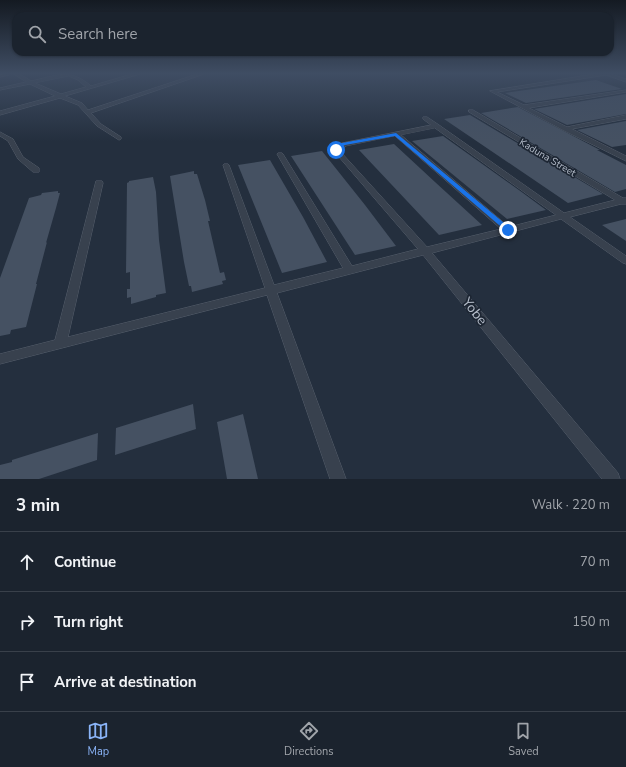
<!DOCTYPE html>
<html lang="en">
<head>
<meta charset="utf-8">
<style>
  :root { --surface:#1b232e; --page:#242b36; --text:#f1f3f6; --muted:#a0a4aa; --line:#39404a; --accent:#8ab4f8 }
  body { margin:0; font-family:"Nunito Sans",sans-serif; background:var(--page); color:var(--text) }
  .stop { position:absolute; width:12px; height:12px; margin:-9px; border:3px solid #1a73e8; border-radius:50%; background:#fff }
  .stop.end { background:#1a73e8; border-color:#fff; box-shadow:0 1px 4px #0008 }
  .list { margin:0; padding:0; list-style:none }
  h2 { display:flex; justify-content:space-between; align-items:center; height:52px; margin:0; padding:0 16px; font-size:17px }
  h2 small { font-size:13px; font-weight:400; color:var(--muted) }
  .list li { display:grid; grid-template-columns:26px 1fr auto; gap:12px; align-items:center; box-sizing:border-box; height:60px; padding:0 16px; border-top:1px solid var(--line) }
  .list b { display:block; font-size:15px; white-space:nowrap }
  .list em { font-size:13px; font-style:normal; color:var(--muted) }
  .icon { flex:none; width:22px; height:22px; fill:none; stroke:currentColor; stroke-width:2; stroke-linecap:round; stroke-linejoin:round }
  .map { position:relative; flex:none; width:626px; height:479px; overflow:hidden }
  .search { position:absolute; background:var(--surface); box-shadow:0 1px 3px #0004; left:12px; right:12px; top:12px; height:44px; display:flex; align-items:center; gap:10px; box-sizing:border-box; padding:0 14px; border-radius:12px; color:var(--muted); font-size:15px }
  .sheet { height:232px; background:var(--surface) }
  nav { display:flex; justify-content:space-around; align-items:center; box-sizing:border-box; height:56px; border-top:1px solid var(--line); background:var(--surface); font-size:11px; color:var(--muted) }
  nav a { display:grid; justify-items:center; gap:2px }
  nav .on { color:var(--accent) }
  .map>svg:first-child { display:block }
  .building { fill:#455162 }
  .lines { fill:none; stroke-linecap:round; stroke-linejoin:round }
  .street-casing { stroke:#565f6c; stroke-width:1 }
  .street { fill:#38414e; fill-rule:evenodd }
  .route { fill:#1a73e8 }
  .labels { text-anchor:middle; stroke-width:3.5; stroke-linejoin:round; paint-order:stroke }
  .far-street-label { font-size:10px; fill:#b4bcc9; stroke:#1d2633 }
  .near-street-label { font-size:14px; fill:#b4bcc9; stroke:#1d2633 }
</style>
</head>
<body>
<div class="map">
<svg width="626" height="479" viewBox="0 0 626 479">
  <rect width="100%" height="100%" fill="#242f3e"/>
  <path class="building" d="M 596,80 L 622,89 L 526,103 L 505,93 Z
    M 626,94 L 626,114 L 567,125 L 534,109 Z
    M 518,107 L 600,150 L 597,150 L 626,165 L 626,189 L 615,192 L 481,113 Z
    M 470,115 L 603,194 L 568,203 L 444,119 Z
    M 626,121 L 626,145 L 612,147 L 577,130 Z
    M 443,136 L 523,193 L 546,210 L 507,219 L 412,141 Z
    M 394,144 L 435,182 L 482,225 L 439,235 L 359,150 Z
    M 322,151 L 365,205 L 396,246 L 355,255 L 291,156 Z
    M 270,160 L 303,217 L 327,262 L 282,273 L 238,165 Z
    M 194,171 L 194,174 L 197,174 L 205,200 L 210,221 L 208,221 L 220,273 L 224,272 L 226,280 L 222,281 L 223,284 L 192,292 L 191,286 L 189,286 L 184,262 L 170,176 Z
    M 153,177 L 156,192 L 159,240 L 166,293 L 156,295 L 156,297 L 131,304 L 131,297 L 127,298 L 127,289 L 130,289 L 130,272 L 126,273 L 127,183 L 129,182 L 129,181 Z
    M 58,191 L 58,193 L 60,193 L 56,208 L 46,243 L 47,242 L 36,284 L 37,284 L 26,327 L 11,330 L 10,334 L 0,336 L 0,278 L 29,198 L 41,195 L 42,193 Z
    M 626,219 L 626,241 L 602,225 Z
    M 193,404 L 196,429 L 115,455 L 116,428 Z
    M 243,414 L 258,479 L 227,479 L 217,422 Z
    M 98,433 L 97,460 L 39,479 L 0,479 L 0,465 L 12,462 L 12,460 Z"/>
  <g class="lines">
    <g class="street-casing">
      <path id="street" d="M 9,74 L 9,75 L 0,77 L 0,75 Z
        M 14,74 L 20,74 L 31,81 C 56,76 69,67 91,86 L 132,74 L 140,74 L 65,96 L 82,103 L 88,110 L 197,74 L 204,74 L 91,113 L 101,124 L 121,137 L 121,139 L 119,140 L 97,126 L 78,105 L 60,98 L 0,115 L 0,111 L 55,96 L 30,84 L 0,90 L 0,88 L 26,82 ZM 69,76 L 78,80 L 86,87 L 61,94 L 35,83 Z
        M 595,74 L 611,74 L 626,79 L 626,82 L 606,75 L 497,92 L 524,105 L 626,90 L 626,92 L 529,108 L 567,127 L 626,115 L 626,119 L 572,129 L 626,156 L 626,161 L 563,130 L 490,91 Z
        M 469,110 L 473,110 L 623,198 L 626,198 L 626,204 L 621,204 L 570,217 L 626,256 L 626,264 L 623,263 L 561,219 L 432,253 L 618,473 L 620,479 L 602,479 L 423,255 L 277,293 L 346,479 L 330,479 L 267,295 L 0,364 L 0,354 L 55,340 L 96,181 L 102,181 L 103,183 L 68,337 L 265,288 L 223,165 L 224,164 L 228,164 L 229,165 L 274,285 L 343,268 L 277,154 L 278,153 L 282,153 L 283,154 L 352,266 L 418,249 L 333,150 L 337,145 L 342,143 L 431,125 L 423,119 L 423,117 L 427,117 L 439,125 L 564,213 L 615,200 L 469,112 ZM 435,128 L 556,215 L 509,227 L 401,135 ZM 395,136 L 501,229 L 427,247 L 339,150 L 346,146 Z
        M 0,132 L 13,139 L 23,157 L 39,168 L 39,172 L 33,172 L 18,159 L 8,141 L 0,136 Z"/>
    </g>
    <use href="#street" class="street"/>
  </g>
  <linearGradient id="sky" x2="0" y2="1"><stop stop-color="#141a22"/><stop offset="0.52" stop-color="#3f4d63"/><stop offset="1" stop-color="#3f4d63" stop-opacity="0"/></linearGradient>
  <rect width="626" height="141" fill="url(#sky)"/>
  <path class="route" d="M 396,133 L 510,228 L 510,231 L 506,231 L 395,136 L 345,145 L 341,147 L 338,151 L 334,150 L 337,145 L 342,143 Z"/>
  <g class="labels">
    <g class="far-street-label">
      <text transform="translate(548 157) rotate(31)" y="4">Kaduna Street</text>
    </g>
    <g class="near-street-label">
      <text transform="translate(475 311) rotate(51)" y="5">Yobe</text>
    </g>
  </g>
</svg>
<div class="stop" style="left:336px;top:150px"></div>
<div class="stop end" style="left:508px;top:230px"></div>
<div class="search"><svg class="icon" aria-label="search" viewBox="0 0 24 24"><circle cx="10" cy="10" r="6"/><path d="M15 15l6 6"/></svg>Search here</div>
</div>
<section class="sheet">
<h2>3 min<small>Walk · 220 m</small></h2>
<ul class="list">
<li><svg class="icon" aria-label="ahead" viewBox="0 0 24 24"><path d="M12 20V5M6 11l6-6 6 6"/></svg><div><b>Continue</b></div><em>70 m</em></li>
<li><svg class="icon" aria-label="right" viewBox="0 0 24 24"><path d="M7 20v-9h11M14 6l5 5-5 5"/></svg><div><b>Turn right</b></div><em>150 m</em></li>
<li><svg class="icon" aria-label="arrive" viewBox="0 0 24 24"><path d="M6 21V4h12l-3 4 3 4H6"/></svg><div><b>Arrive at destination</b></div></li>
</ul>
</section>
<nav>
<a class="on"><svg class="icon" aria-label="map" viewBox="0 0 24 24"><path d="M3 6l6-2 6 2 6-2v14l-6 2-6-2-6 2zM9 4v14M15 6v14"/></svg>Map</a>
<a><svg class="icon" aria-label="directions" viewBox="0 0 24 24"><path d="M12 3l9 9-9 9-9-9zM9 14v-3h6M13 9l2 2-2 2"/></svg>Directions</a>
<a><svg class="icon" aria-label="saved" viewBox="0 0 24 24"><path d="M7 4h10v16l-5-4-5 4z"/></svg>Saved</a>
</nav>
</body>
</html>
